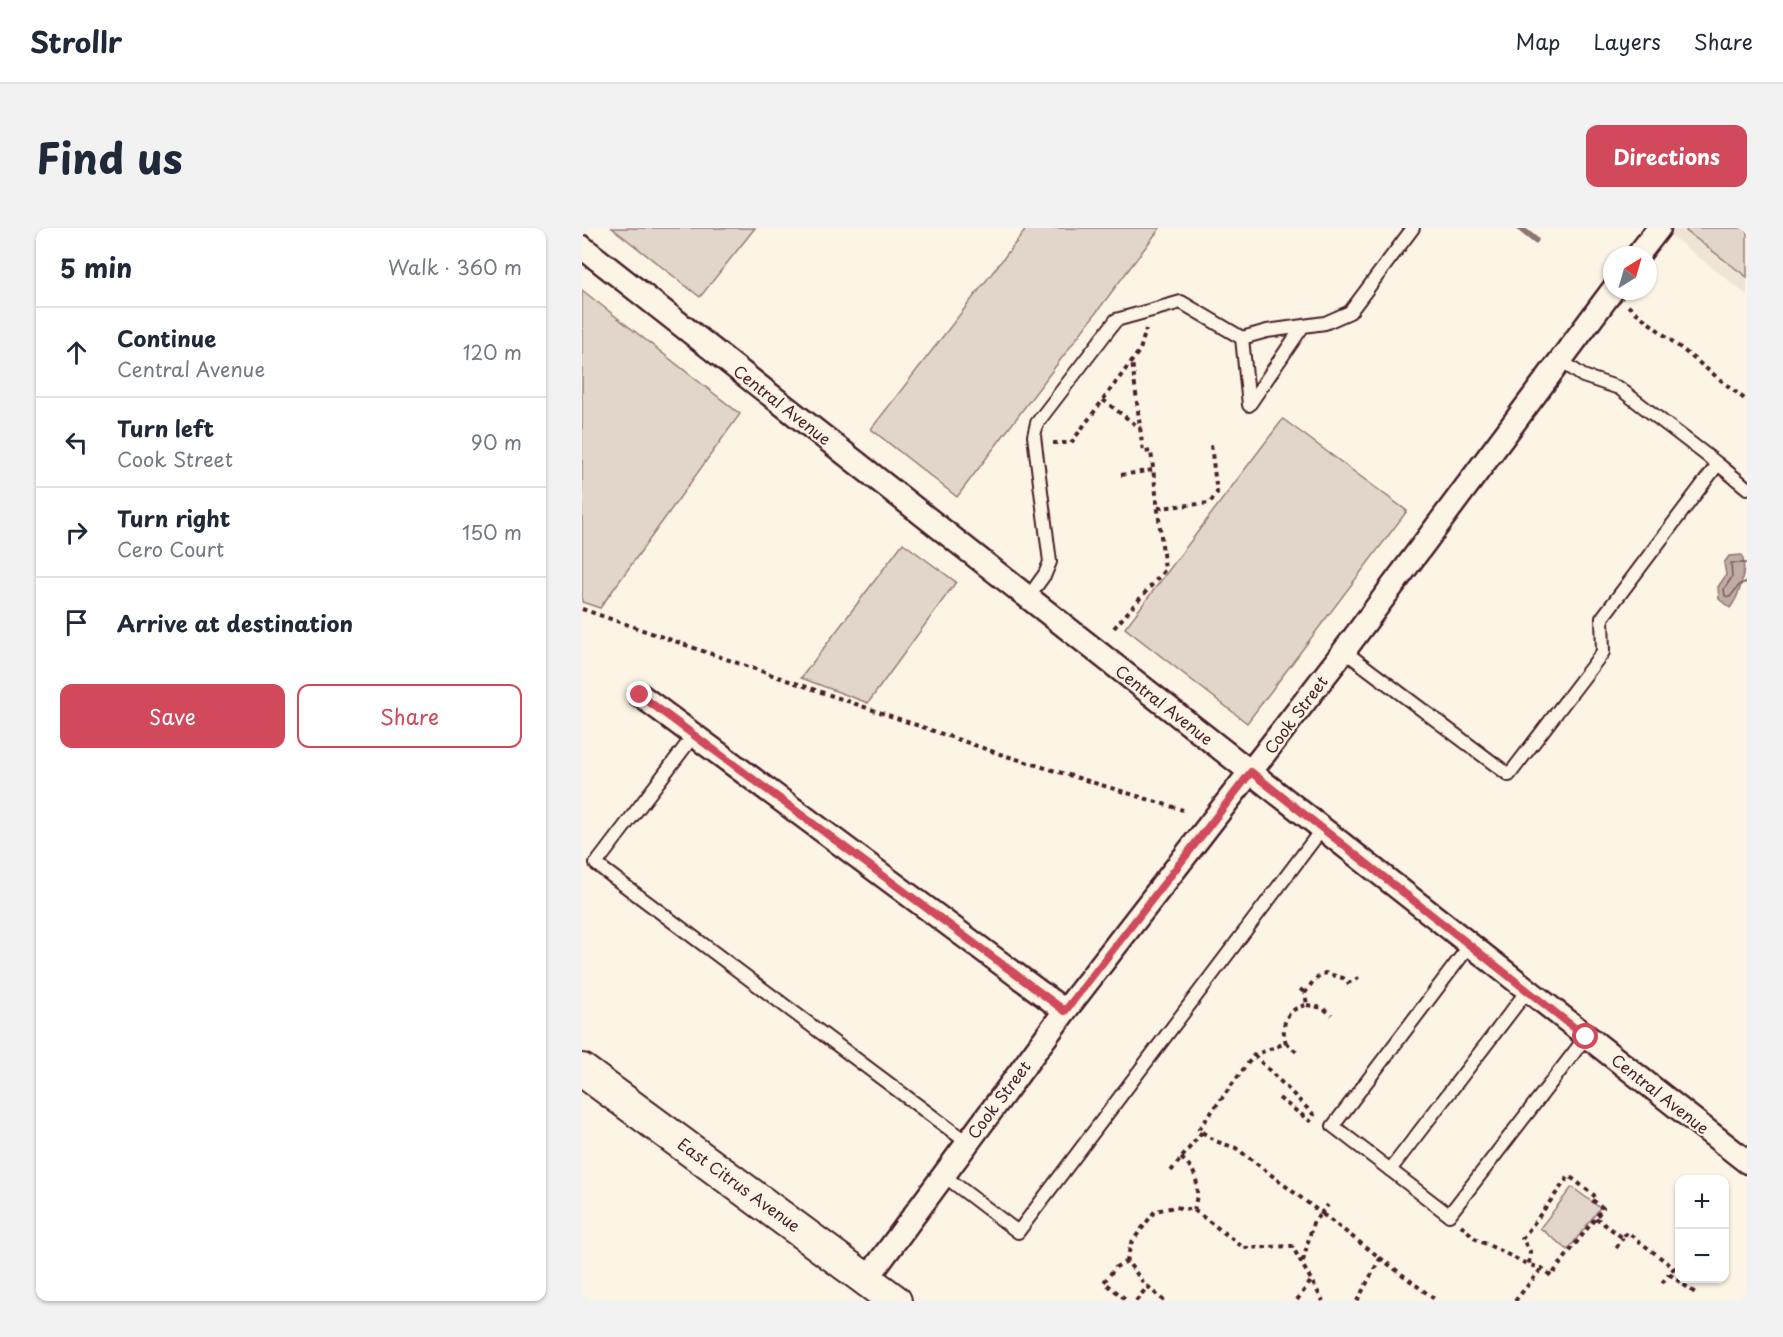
<!DOCTYPE html>
<html lang="en">
<head>
<meta charset="utf-8">
<style>
  :root { --surface:#fff; --page:#f2f2f3; --text:#1f2937; --muted:#747a83; --line:#e0e1e3; --accent:#d1495b }
  body { margin:0; font-family:"Playpen Sans",sans-serif; background:var(--page); color:var(--text) }
  .controls { position:absolute; right:18px; bottom:18px; display:grid; overflow:hidden; border-radius:12px; box-shadow:0 2px 4px #0004 }
  .controls button { width:54px; height:54px; display:grid; place-items:center; padding:0; border:0; border-bottom:2px solid var(--line); background:var(--surface); color:var(--text); font:30px sans-serif }
  .compass { position:absolute; left:1021px; top:18px; width:54px; height:54px; border-radius:50%; background:var(--surface); box-shadow:0 2px 4px #0004; rotate:37deg }
  .stop { position:absolute; width:18px; height:18px; margin:-14px; border:4px solid #d1495b; border-radius:50%; background:#fff }
  .stop.end { background:#d1495b; border-color:#fff; box-shadow:0 2px 6px #0008 }
  .list { margin:0; padding:0; list-style:none }
  h2 { display:flex; justify-content:space-between; align-items:center; height:78px; margin:0; padding:0 24px; font-size:26px }
  h2 small { font-size:20px; font-weight:400; color:var(--muted) }
  .list li { display:grid; grid-template-columns:39px 1fr auto; gap:18px; align-items:center; box-sizing:border-box; height:90px; padding:0 24px; border-top:2px solid var(--line) }
  .list b { display:block; font-size:22px; white-space:nowrap }
  .list p { margin:0; font-size:20px; white-space:nowrap; color:var(--muted) }
  .list em { font-size:20px; font-style:normal; color:var(--muted) }
  .actions { display:flex; gap:12px; padding:18px 24px }
  .actions a { flex:1; padding:14px 0; border:2px solid var(--accent); border-radius:12px; text-align:center; font-size:21px; color:var(--accent) }
  .actions .main { background:var(--accent); color:#fff }
  .icon { flex:none; width:33px; height:33px; fill:none; stroke:currentColor; stroke-width:2; stroke-linecap:round; stroke-linejoin:round }
  .map { position:relative; flex:none; width:1165px; height:1073px; overflow:hidden; border-radius:12px }
  header { display:flex; align-items:center; gap:36px; box-sizing:border-box; height:84px; padding:0 30px; background:var(--surface); border-bottom:2px solid var(--line) }
  header strong { font-size:28px }
  nav { display:flex; gap:33px; margin-inline-start:auto; font-size:21px }
  .intro { display:flex; align-items:center; justify-content:space-between; box-sizing:border-box; height:144px; padding:0 36px }
  h1 { margin:0; font-size:42px }
  .button { padding:15px 27px; border-radius:12px; background:var(--accent); color:#fff; font-size:21px; font-weight:700 }
  main { display:flex; gap:36px; padding:0 36px }
  aside { flex:1; background:var(--surface); border-radius:12px; box-shadow:0 2px 4px #0004 }
  .map>svg:first-child { display:block }
  .built { fill:#eee5d7 }
  .green { fill:#e2d5ca; stroke:#967a7a; stroke-width:1.5 }
  .water { fill:#c0aca5; stroke:#917474; stroke-width:1.5 }
  .lines { fill:none; stroke-linecap:round; stroke-linejoin:round }
  .shore { stroke:#79575c; stroke-width:1.5 }
  .stream { stroke:#917474; stroke-width:7 }
  .service-casing { stroke:#4a1f2b; stroke-width:16 }
  .minor-casing { stroke:#4a1f2b; stroke-width:27 }
  .secondary-casing { stroke:#4a1f2b; stroke-width:36 }
  .path { stroke:#4a1f2b; stroke-width:4; stroke-dasharray:4.5 4.5; stroke-linecap:butt }
  .service { stroke:#fcf5e5; stroke-width:12 }
  .minor { stroke:#fcf5e5; stroke-width:22 }
  .secondary { stroke:#fcf5e5; stroke-width:32 }
  .route { stroke:#d1495b; stroke-width:8 }
  .labels { text-anchor:middle; stroke-width:4.5; stroke-linejoin:round; paint-order:stroke }
  .street-label { font-size:16px; fill:#4a1f2b; stroke:#fcf5e5 }
</style>
</head>
<body>
<header>
<strong>Strollr</strong>
<nav><a>Map</a><a>Layers</a><a>Share</a></nav>
</header>
<div class="intro"><h1>Find us</h1><a class="button">Directions</a></div>
<main>
<aside>
<h2>5 min<small>Walk · 360 m</small></h2>
<ul class="list">
<li><svg class="icon" aria-label="ahead" viewBox="0 0 24 24"><path d="M12 20V5M6 11l6-6 6 6"/></svg><div><b>Continue</b><p>Central Avenue</p></div><em>120 m</em></li>
<li><svg class="icon" aria-label="left" viewBox="0 0 24 24"><path d="M17 20v-9H6M10 6l-5 5 5 5"/></svg><div><b>Turn left</b><p>Cook Street</p></div><em>90 m</em></li>
<li><svg class="icon" aria-label="right" viewBox="0 0 24 24"><path d="M7 20v-9h11M14 6l5 5-5 5"/></svg><div><b>Turn right</b><p>Cero Court</p></div><em>150 m</em></li>
<li><svg class="icon" aria-label="arrive" viewBox="0 0 24 24"><path d="M6 21V4h12l-3 4 3 4H6"/></svg><div><b>Arrive at destination</b></div></li>
</ul>
<div class="actions"><a class="main">Save</a><a>Share</a></div>
</aside>
<div class="map">
<svg width="1165" height="1073" viewBox="0 0 1165 1073">
  <rect width="100%" height="100%" fill="#fcf5e5"/>
  <filter id="ink" filterUnits="userSpaceOnUse"><feTurbulence type="fractalNoise" baseFrequency=".0167" numOctaves="2"/><feDisplacementMap in="SourceGraphic" scale="12" xChannelSelector="R" yChannelSelector="G"/><feConvolveMatrix kernelMatrix="1 2 1 2 8 2 1 2 1" color-interpolation-filters="sRGB"/></filter>
  <g filter="url(#ink)">
    <path class="built" d="M 1079,0 L 1165,0 L 1165,67 Z"/>
    <path class="green" d="M 30,0 L 173,0 L 118,69 Z
      M 445,0 L 578,0 L 375,269 L 289,201 Z
      M 1106,0 L 1165,0 L 1165,49 L 1104,3 Z
      M 0,62 L 158,186 L 18,380 L 0,374 Z
      M 701,191 L 825,283 L 665,495 L 543,400 Z
      M 321,315 L 374,354 L 286,475 L 219,450 Z
      M 990,959 L 1018,980 L 986,1022 L 958,1000 Z"/>
    <path class="water" d="M 1160,327 C 1165,342 1158,367 1148,380 L 1137,371 L 1136,359 L 1144,347 L 1142,335 L 1147,328 Z"/>
    <g class="lines">
      <path class="shore" d="M 1165,335 L 1149,335 L 1150,349 L 1142,361 L 1143,368 L 1148,369 L 1158,356 L 1165,354"/>
      <path class="stream" d="M 938,0 L 953,12"/>
      <g class="service-casing">
        <path id="service" d="M 660,110 L 667,177 L 721,98
          M 978,132 L 1001,148 L 1037,160 L 1136,236
          M 445,371 L 463,346 L 468,334 L 452,208 L 455,195 L 534,92 L 599,74 L 660,110 L 685,103 L 743,95 L 768,84 L 831,0
          M 762,423 L 927,547 L 1021,424 L 1020,390 L 1136,236 L 1165,260
          M 112,507 L 14,636 L 386,915
          M 888,717 L 751,898 L 867,987 L 1004,809
          M 808,942 L 945,763
          M 361,947 L 436,1004 L 740,601"/>
      </g>
      <g class="minor-casing">
        <path id="minor" d="M 0,19 L 1165,934
          M 1056,27 L 1077,0
          M 58,467 L 483,783
          M 285,1051 L 483,783 L 762,423 L 1030,63"/>
      </g>
      <g class="secondary-casing">
        <path id="secondary" d="M 0,842 L 313,1073"/>
      </g>
      <path class="path" d="M 1046,78 L 1165,173
        M 521,172 L 558,200
        M 471,215 L 489,215 L 558,122 L 564,101
        M 539,247 L 571,242
        M 576,280 L 628,275 L 635,265 L 629,217
        M 0,381 L 418,526 L 601,582
        M 532,400 L 583,342 L 569,223 L 561,224 L 550,133
        M 718,761 L 723,765
        M 725,777 L 741,780 L 750,787
        M 704,815 L 717,826
        M 672,827 L 732,887 L 728,893 L 694,868
        M 620,904 L 633,913 L 654,920 L 739,985 L 746,977
        M 599,930 C 618,945 617,961 612,982
        M 589,943 L 620,904 L 617,901 L 672,827 L 704,815 C 698,797 704,780 725,777 L 723,765 L 732,752 L 743,745 L 761,750 L 766,755 L 781,748
        M 1014,990 L 1041,1010 L 1045,1004 L 1092,1040 L 1087,1046 L 1116,1067
        M 879,997 L 894,1011 L 947,1037 L 948,1023 L 940,1011 L 987,948 L 1012,967 L 1009,971 L 1021,980 L 969,1048 L 960,1040 L 947,1037
        M 1034,1020 L 1041,1010
        M 545,1033 L 534,1039 L 522,1054 L 546,1073
        M 721,1033 L 731,995 L 739,985 L 855,1073
        M 1080,1055 L 1087,1046
        M 715,1072 L 729,1053
        M 554,1073 L 566,1058
        M 582,1073 L 561,1054 L 545,1033 L 549,1015 L 573,983 L 593,979 L 612,982 L 662,1020 L 710,1018 L 741,1073
        M 775,1073 L 799,1029
        M 933,1073 L 960,1040"/>
      <use href="#service" class="service"/>
      <use href="#minor" class="minor"/>
      <use href="#secondary" class="secondary"/>
    </g>
  </g>
  <g class="lines" filter="url(#ink)">
    <path class="route" d="M 58,467 L 483,783 L 669,544 L 1004,809"/>
  </g>
  <g class="labels">
    <g class="street-label">
      <text transform="translate(200 177) rotate(38)" y="6">Central Avenue</text>
      <text transform="translate(582 477) rotate(38)" y="6">Central Avenue</text>
      <text transform="translate(714 487) rotate(-53)" y="6">Cook Street</text>
      <text transform="translate(1078 866) rotate(38)" y="6">Central Avenue</text>
      <text transform="translate(417 872) rotate(-53)" y="6">Cook Street</text>
      <text transform="translate(157 957) rotate(36)" y="6">East Citrus Avenue</text>
    </g>
  </g>
</svg>
<div class="controls">
<button>+</button>
<button>−</button>
</div>
<svg class="compass" viewBox="-18 -18 36 36"><path d="M0-13l5 13h-10z" fill="#e53935"/><path d="M0 13l5-13h-10z" fill="#747a83"/></svg>
<div class="stop" style="left:1004px;top:809px"></div>
<div class="stop end" style="left:58px;top:467px"></div>
</div>
</main>
</body>
</html>
